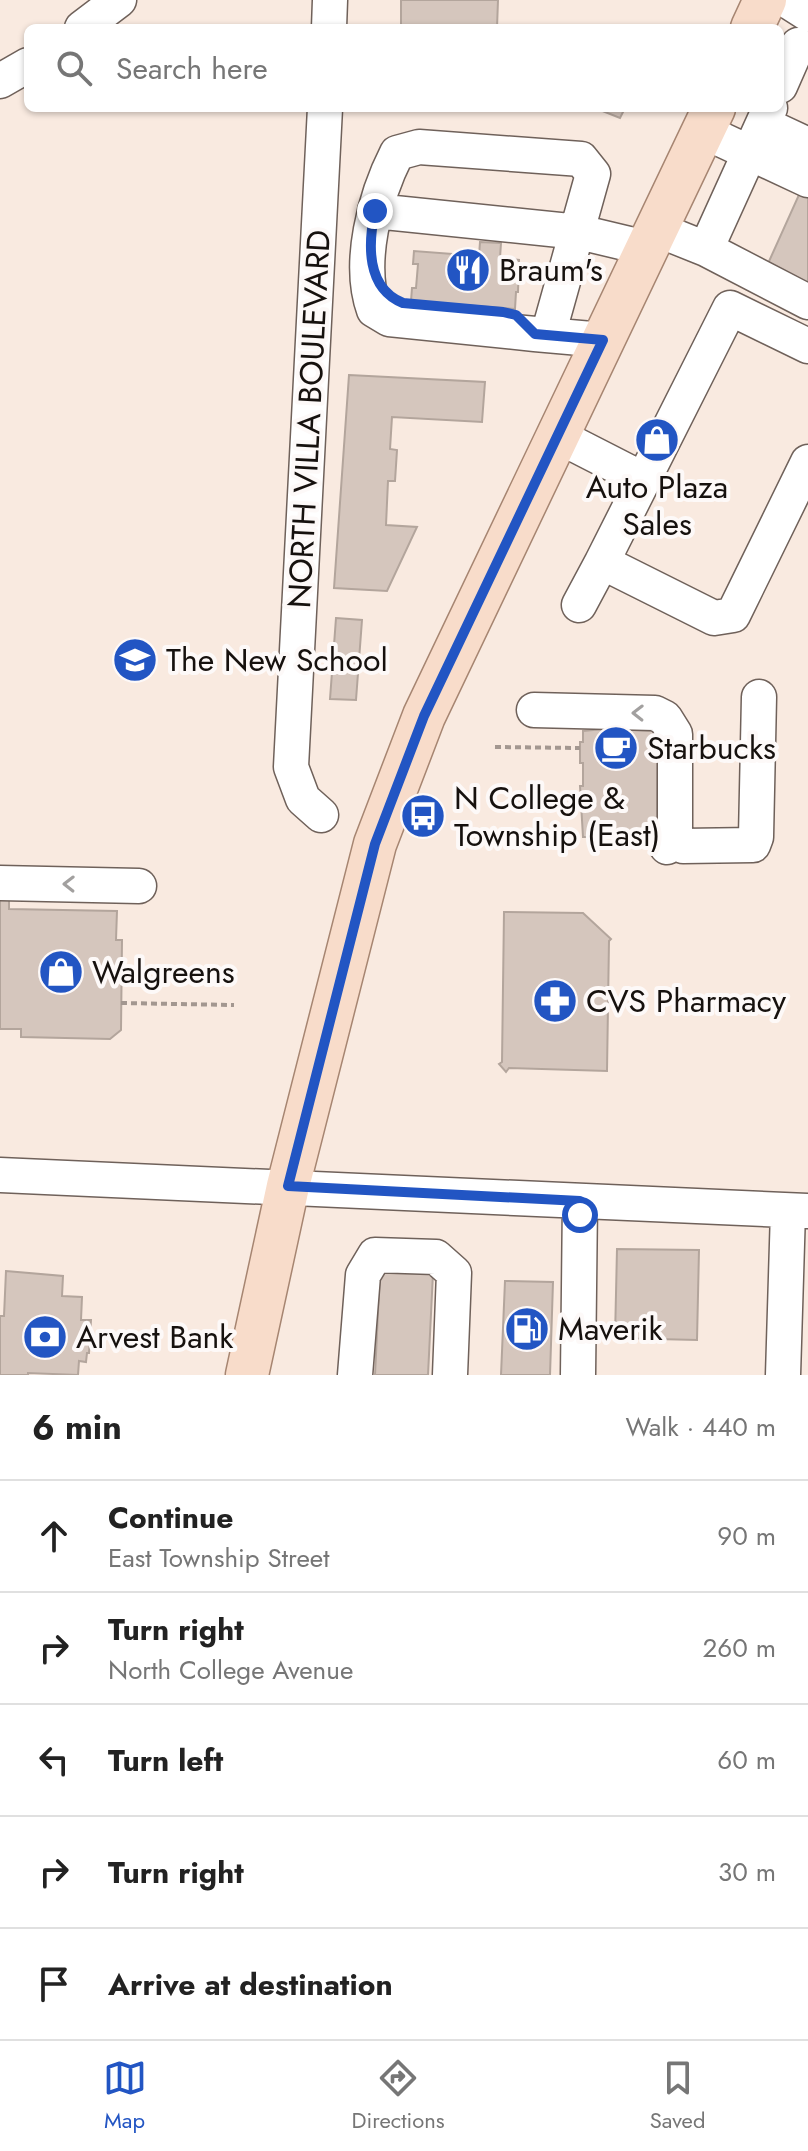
<!DOCTYPE html>
<html lang="en">
<head>
<meta charset="utf-8">
<style>
  :root { --surface:#fff; --page:#f2f2f2; --text:#222; --muted:#767676; --line:#e0e0e0; --accent:#2255c3 }
  body { margin:0; font-family:Jost,sans-serif; background:var(--page); color:var(--text) }
  .stop { position:absolute; width:24px; height:24px; margin:-18px; border:6px solid #2255c3; border-radius:50%; background:#fff }
  .stop.end { background:#2255c3; border-color:#fff; box-shadow:0 2px 8px #0008 }
  .list { margin:0; padding:0; list-style:none }
  h2 { display:flex; justify-content:space-between; align-items:center; height:104px; margin:0; padding:0 32px; font-size:34px }
  h2 small { font-size:26px; font-weight:400; color:var(--muted) }
  .list li { display:grid; grid-template-columns:52px 1fr auto; gap:24px; align-items:center; box-sizing:border-box; height:112px; padding:0 32px; border-top:2px solid var(--line) }
  .list b { display:block; font-size:30px; white-space:nowrap }
  .list p { margin:0; font-size:26px; white-space:nowrap; color:var(--muted) }
  .list em { font-size:26px; font-style:normal; color:var(--muted) }
  .icon { flex:none; width:44px; height:44px; fill:none; stroke:currentColor; stroke-width:2; stroke-linecap:round; stroke-linejoin:round }
  .map { position:relative; flex:none; width:808px; height:1375px; overflow:hidden }
  .search { position:absolute; background:var(--surface); box-shadow:0 2px 6px #0004; left:24px; right:24px; top:24px; height:88px; display:flex; align-items:center; gap:20px; box-sizing:border-box; padding:0 28px; border-radius:12px; color:var(--muted); font-size:30px }
  .sheet { height:664px; background:var(--surface) }
  nav { display:flex; justify-content:space-around; align-items:center; box-sizing:border-box; height:112px; border-top:2px solid var(--line); background:var(--surface); font-size:22px; color:var(--muted) }
  nav a { display:grid; justify-items:center; gap:4px }
  nav .on { color:var(--accent) }
  .map>svg:first-child { display:block }
  .building { fill:#d5c6bd; stroke:#b3a59c; stroke-width:2 }
  .lines { fill:none; stroke-linecap:round; stroke-linejoin:round }
  .minor-casing { stroke:#6f615a; stroke-width:37 }
  .major-casing { stroke:#a68571; stroke-width:45 }
  .path { stroke:#a39790; stroke-width:4; stroke-dasharray:6 4; stroke-linecap:butt }
  .minor { stroke:#fff; stroke-width:34 }
  .major { stroke:#f8dcca; stroke-width:42 }
  .oneway { stroke:#a2a09f }
  .route { stroke:#2255c3; stroke-width:10 }
  .labels { text-anchor:middle; stroke-width:8; stroke-linejoin:round; paint-order:stroke }
  .poi-label { font-size:32px; fill:#16110e; stroke:#fdf9f8; text-anchor:start }
  .street-label { font-size:32px; fill:#16110e; stroke:#fdf9f8 }
</style>
</head>
<body>
<div class="map">
<svg width="808" height="1375" viewBox="0 0 808 1375">
  <rect width="100%" height="100%" fill="#f9eae0"/>
  <path class="building" d="M 401,0 L 498,0 L 497,28 L 401,28 Z
    M 595,108 L 625,108 L 620,118 Z
    M 802,188 L 808,191 L 808,288 L 766,268 Z
    M 480,242 L 501,243 L 500,258 L 519,260 L 518,292 L 516,292 L 515,309 L 411,301 L 412,288 L 416,288 L 418,264 L 413,264 L 414,251 L 479,256 Z
    M 349,375 L 485,382 L 482,422 L 392,417 L 390,449 L 397,450 L 395,481 L 388,481 L 386,525 L 417,527 L 387,591 L 334,588 Z
    M 336,618 L 362,620 L 356,700 L 330,699 Z
    M 603,729 L 658,731 L 657,837 L 583,837 L 580,786 L 583,786 L 583,763 L 580,763 L 580,742 L 583,742 L 583,731 Z
    M 0,889 L 9,889 L 9,909 L 117,911 L 116,940 L 122,940 L 121,1030 L 110,1039 L 21,1037 L 21,1029 L 0,1029 Z
    M 504,912 L 583,913 L 611,939 L 609,941 L 607,1071 L 509,1068 L 506,1072 L 499,1064 L 502,1062 Z
    M 617,1249 L 699,1250 L 697,1340 L 615,1338 Z
    M 380,1270 L 433,1273 L 428,1375 L 375,1375 Z
    M 6,1271 L 63,1276 L 62,1296 L 82,1297 L 81,1320 L 91,1320 L 89,1353 L 87,1353 L 86,1362 L 79,1361 L 78,1375 L 28,1373 L 28,1375 L 0,1375 L 0,1316 L 4,1316 Z
    M 505,1281 L 553,1282 L 550,1375 L 501,1375 Z"/>
  <g class="lines">
    <g class="minor-casing">
      <path id="minor" d="M 786,0 L 808,14
        M 82,28 L 119,0
        M 329,28 L 330,0
        M 0,81 L 28,65
        M 780,86 L 798,45
        M 763,124 L 808,145
        M 703,131 L 808,180
        M 375,211 L 579,232 L 646,248
        M 656,229 L 706,249 L 808,302
        M 706,249 L 770,108
        M 548,335 L 593,174 L 581,159 L 419,147 L 397,153 C 375,196 357,263 374,310 L 389,319 L 535,334 L 603,340
        M 808,346 L 730,308 L 602,562 L 714,618 L 733,615 L 808,462
        M 558,436 L 644,480
        M 579,605 L 602,562
        M 534,710 L 655,713 L 665,718 L 675,734 L 675,827 L 673,836 L 667,847
        M 321,815 L 303,799 L 291,767 L 325,108
        M 683,846 L 753,845 L 756,837 L 759,697
        M 0,883 L 139,886
        M 0,1175 L 808,1211
        M 355,1375 L 363,1275 L 375,1255 L 436,1257 L 454,1273 L 450,1375
        M 578,1375 L 580,1201
        M 783,1375 L 788,1211"/>
    </g>
    <g class="major-casing">
      <path id="major" d="M 752,28 L 765,0
        M 247,1375 L 288,1186 L 375,844 L 424,716 L 714,108"/>
    </g>
    <path class="path" d="M 495,747 L 580,748
      M 121,1003 L 234,1005"/>
    <use href="#minor" class="minor"/>
    <use href="#major" class="major"/>
  </g>
  <defs><path id="oneway-chevron" d="M-2-3.5L2.5 0L-2 3.5" fill="none" stroke-width="1.6" stroke-linecap="round" stroke-linejoin="round" transform="scale(2)"/></defs>
  <g class="oneway">
    <use href="#oneway-chevron" transform="translate(638 713) rotate(-179)"/>
    <use href="#oneway-chevron" transform="translate(69 884) rotate(-179)"/>
  </g>
  <g class="lines">
    <path class="route" d="M 375,211 C 368,244 366,288 403,303 L 503,312 L 516,315 L 535,334 L 603,340 L 424,716 L 375,844 L 288,1186 L 580,1201 L 580,1215"/>
  </g>
  <defs>
    <g id="restaurant-disc" transform="scale(2.3)"><circle r="9.5" fill="#2255c3" stroke="#fdf9f8"/><path d="M-5-6h1v4h1v-4h1v4h1v-4h1v5L-1.5 .5V6h-2V.5L-5-1ZM5-6V6H3V1.5H1.5Q1.5-4 5-6Z" fill="#fff"/></g>
    <g id="shop-disc" transform="scale(2.3)"><circle r="9.5" fill="#2255c3" stroke="#fdf9f8"/><path d="M-5-2.5h2.3a2.7 3.5 0 0 1 5.4 0H5L5.5 6h-11ZM-1.5-2.5h3a1.5 2.3 0 0 0-3 0Z" fill="#fff"/></g>
    <g id="school-disc" transform="scale(2.3)"><circle r="9.5" fill="#2255c3" stroke="#fdf9f8"/><path d="M0-5L7-2L0 1L-7-2ZM-4 1L0 2.5L4 1V4Q0 6-4 4Z" fill="#fff"/></g>
    <g id="cafe-disc" transform="scale(2.3)"><circle r="9.5" fill="#2255c3" stroke="#fdf9f8"/><path d="M-5.5-4.5H6V0H3Q3 3.5 0 3.5H-2.5Q-5.5 3.5-5.5 0ZM3-3.2v2h1.7v-2ZM-6 4.5H4V6H-6Z" fill="#fff"/></g>
    <g id="bus-disc" transform="scale(2.3)"><circle r="9.5" fill="#2255c3" stroke="#fdf9f8"/><path d="M-5-6H5V4H4V6H2V4H-2V6H-4V4H-5ZM-3.5-4V0h7V-4ZM-3.5 1.2v1.5H-2V1.2ZM2 1.2v1.5H3.5V1.2Z" fill="#fff"/></g>
    <g id="pharmacy-disc" transform="scale(2.3)"><circle r="9.5" fill="#2255c3" stroke="#fdf9f8"/><path d="M-2-6h4v4h4v4h-4v4h-4v-4h-4v-4h4Z" fill="#fff"/></g>
    <g id="fuel-disc" transform="scale(2.3)"><circle r="9.5" fill="#2255c3" stroke="#fdf9f8"/><path d="M-5.5-6h7V0h2V4h1.3V-2.5L3-4.5l.8-.8L6-3V5H2.5V1h-1V6h-7ZM-4.2-4.7v3.2H.2V-4.7Z" fill="#fff"/></g>
    <g id="bank-disc" transform="scale(2.3)"><circle r="9.5" fill="#2255c3" stroke="#fdf9f8"/><path d="M-6-4H6V4H-6ZM0-2.3a2.3 2.3 0 1 0 0 4.6a2.3 2.3 0 1 0 0-4.6Z" fill="#fff"/></g>
  </defs>
  <g fill-rule="evenodd">
    <use href="#restaurant-disc" x="468" y="270"/>
    <use href="#shop-disc" x="657" y="440"/>
    <use href="#school-disc" x="135" y="660"/>
    <use href="#cafe-disc" x="616" y="748"/>
    <use href="#bus-disc" x="423" y="816"/>
    <use href="#shop-disc" x="61" y="972"/>
    <use href="#pharmacy-disc" x="555" y="1001"/>
    <use href="#fuel-disc" x="527" y="1329"/>
    <use href="#bank-disc" x="45" y="1337"/>
  </g>
  <g class="labels">
    <g class="poi-label">
      <text x="499" y="281">Braum's</text>
      <text x="657" y="498" text-anchor="middle">Auto Plaza<tspan x="657" dy="37">Sales</tspan></text>
      <text x="166" y="671">The New School</text>
      <text x="647" y="759">Starbucks</text>
      <text x="454" y="809">N College &amp;<tspan x="454" dy="37">Township (East)</tspan></text>
      <text x="92" y="983">Walgreens</text>
      <text x="586" y="1012">CVS Pharmacy</text>
      <text x="558" y="1340">Maverik</text>
      <text x="76" y="1348">Arvest Bank</text>
    </g>
    <g class="street-label">
      <text transform="translate(309 419) rotate(-87)" y="11">NORTH VILLA BOULEVARD</text>
    </g>
  </g>
</svg>
<div class="stop" style="left:580px;top:1215px"></div>
<div class="stop end" style="left:375px;top:211px"></div>
<div class="search"><svg class="icon" aria-label="search" viewBox="0 0 24 24"><circle cx="10" cy="10" r="6"/><path d="M15 15l6 6"/></svg>Search here</div>
</div>
<section class="sheet">
<h2>6 min<small>Walk · 440 m</small></h2>
<ul class="list">
<li><svg class="icon" aria-label="ahead" viewBox="0 0 24 24"><path d="M12 20V5M6 11l6-6 6 6"/></svg><div><b>Continue</b><p>East Township Street</p></div><em>90 m</em></li>
<li><svg class="icon" aria-label="right" viewBox="0 0 24 24"><path d="M7 20v-9h11M14 6l5 5-5 5"/></svg><div><b>Turn right</b><p>North College Avenue</p></div><em>260 m</em></li>
<li><svg class="icon" aria-label="left" viewBox="0 0 24 24"><path d="M17 20v-9H6M10 6l-5 5 5 5"/></svg><div><b>Turn left</b></div><em>60 m</em></li>
<li><svg class="icon" aria-label="right" viewBox="0 0 24 24"><path d="M7 20v-9h11M14 6l5 5-5 5"/></svg><div><b>Turn right</b></div><em>30 m</em></li>
<li><svg class="icon" aria-label="arrive" viewBox="0 0 24 24"><path d="M6 21V4h12l-3 4 3 4H6"/></svg><div><b>Arrive at destination</b></div></li>
</ul>
</section>
<nav>
<a class="on"><svg class="icon" aria-label="map" viewBox="0 0 24 24"><path d="M3 6l6-2 6 2 6-2v14l-6 2-6-2-6 2zM9 4v14M15 6v14"/></svg>Map</a>
<a><svg class="icon" aria-label="directions" viewBox="0 0 24 24"><path d="M12 3l9 9-9 9-9-9zM9 14v-3h6M13 9l2 2-2 2"/></svg>Directions</a>
<a><svg class="icon" aria-label="saved" viewBox="0 0 24 24"><path d="M7 4h10v16l-5-4-5 4z"/></svg>Saved</a>
</nav>
</body>
</html>
